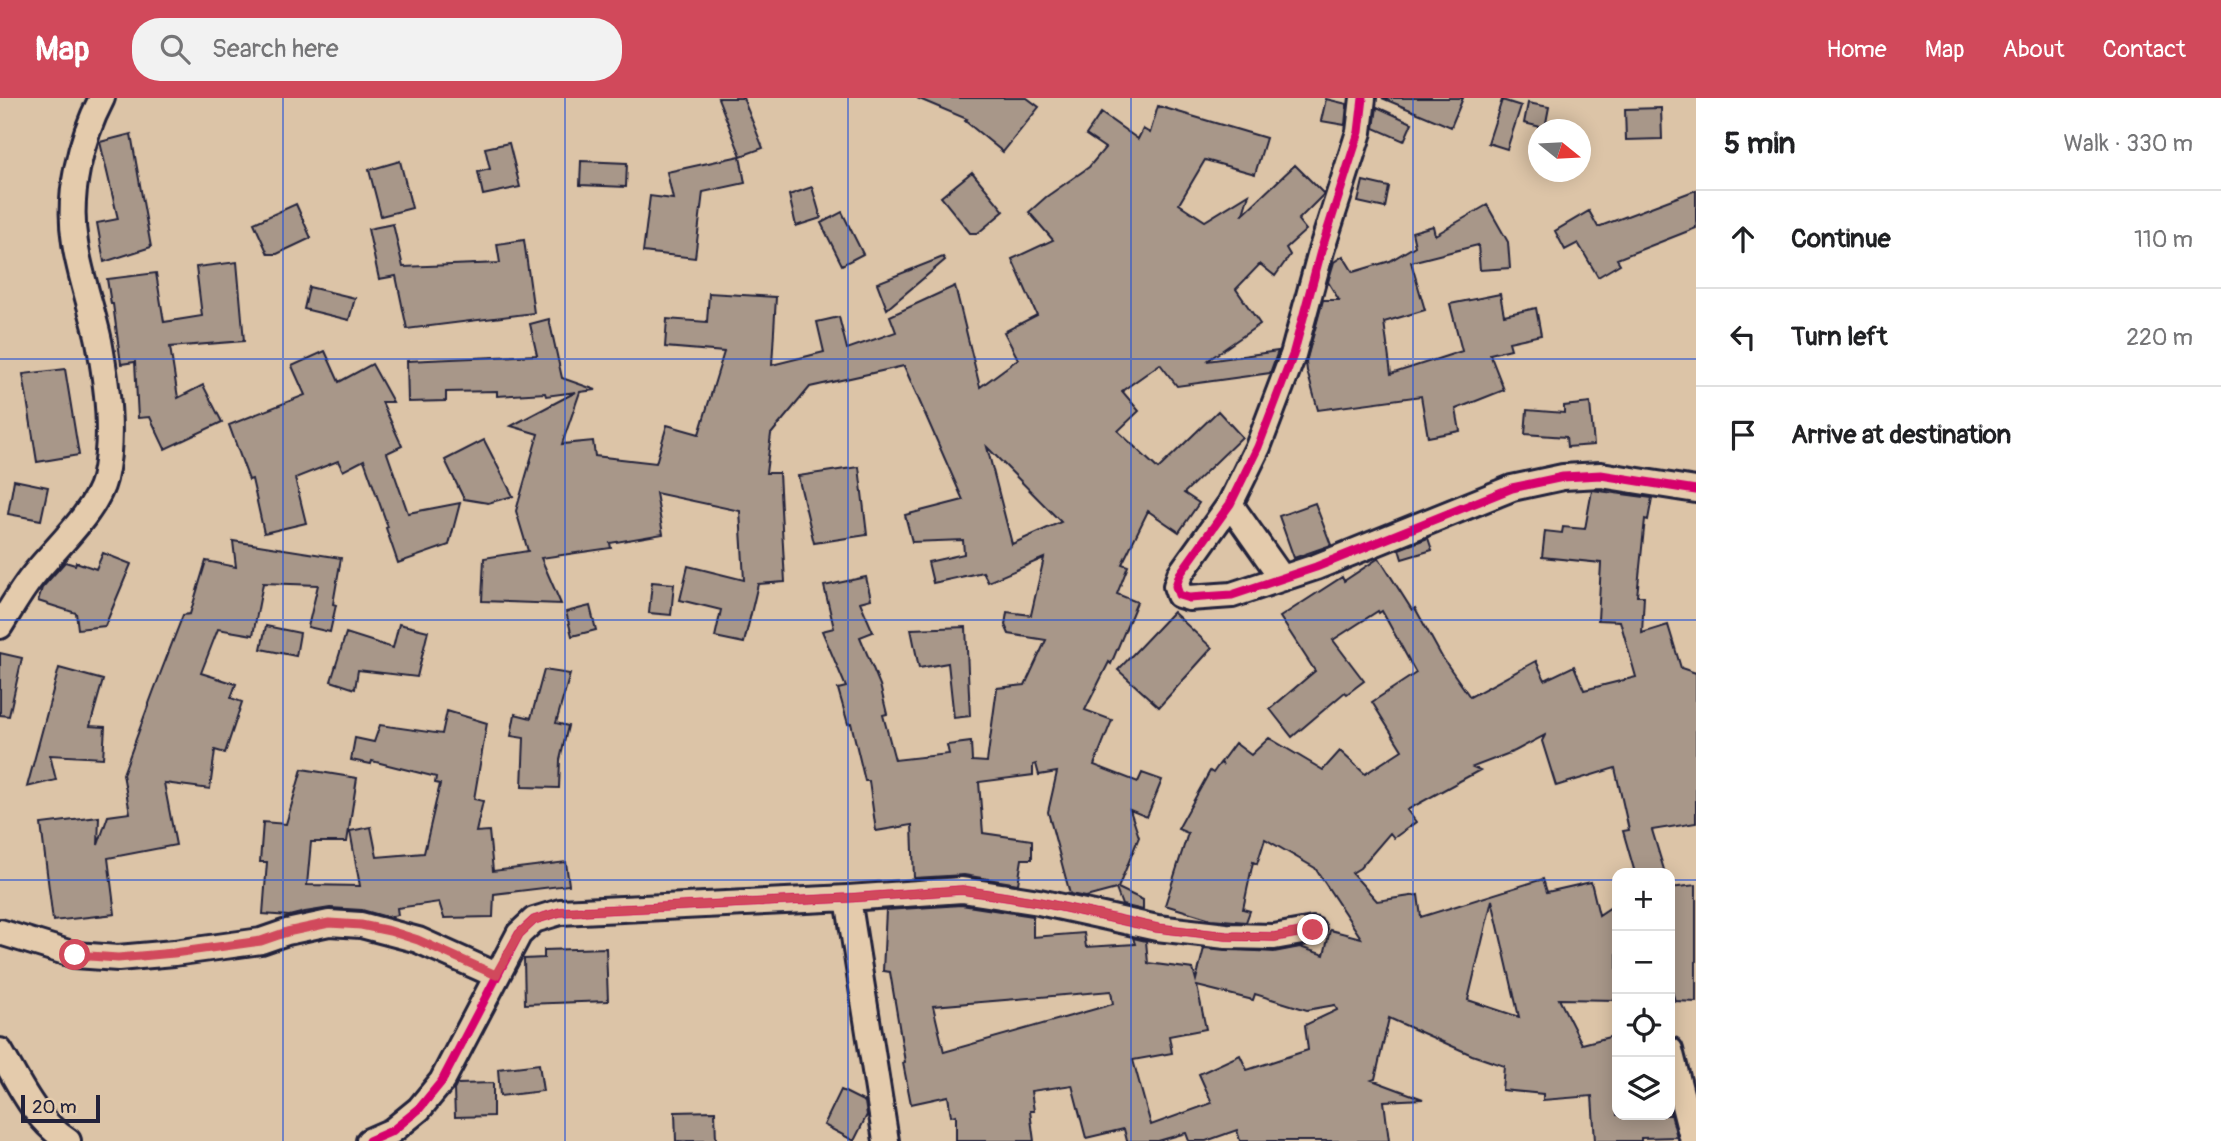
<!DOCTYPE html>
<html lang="en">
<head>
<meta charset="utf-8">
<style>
  :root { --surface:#fff; --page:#f2f2f2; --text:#202124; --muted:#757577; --line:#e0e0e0; --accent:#d1495b }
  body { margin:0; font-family:Pangolin,sans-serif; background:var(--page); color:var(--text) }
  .controls { position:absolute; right:21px; bottom:21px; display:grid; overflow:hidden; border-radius:14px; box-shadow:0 4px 18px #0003 }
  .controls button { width:63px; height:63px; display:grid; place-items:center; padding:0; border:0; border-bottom:2px solid var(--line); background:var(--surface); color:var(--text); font:35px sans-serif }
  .compass { position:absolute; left:1528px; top:21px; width:63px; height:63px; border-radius:50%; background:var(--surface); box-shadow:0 4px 18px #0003; rotate:108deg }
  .scale { position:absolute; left:21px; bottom:18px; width:79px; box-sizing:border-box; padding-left:7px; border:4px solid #22223b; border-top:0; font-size:19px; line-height:24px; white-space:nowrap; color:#22223b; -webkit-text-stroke:5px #e4cbac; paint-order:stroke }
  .stop { position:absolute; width:21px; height:21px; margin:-16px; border:5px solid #d1495b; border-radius:50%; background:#fff }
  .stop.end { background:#d1495b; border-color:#fff; box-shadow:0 2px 7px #0008 }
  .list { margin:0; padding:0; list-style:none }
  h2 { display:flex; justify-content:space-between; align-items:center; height:91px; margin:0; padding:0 28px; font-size:30px }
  h2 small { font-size:23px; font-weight:400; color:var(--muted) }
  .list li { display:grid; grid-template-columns:46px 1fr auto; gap:21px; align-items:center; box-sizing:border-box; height:98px; padding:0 28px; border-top:2px solid var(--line) }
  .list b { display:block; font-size:26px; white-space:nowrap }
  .list em { font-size:23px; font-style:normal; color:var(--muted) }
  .icon { flex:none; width:38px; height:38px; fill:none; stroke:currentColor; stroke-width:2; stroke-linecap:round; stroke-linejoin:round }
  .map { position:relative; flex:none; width:1696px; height:1043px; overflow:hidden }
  header { display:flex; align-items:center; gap:42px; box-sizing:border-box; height:98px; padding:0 35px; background:var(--accent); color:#fff }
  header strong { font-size:33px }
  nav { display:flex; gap:38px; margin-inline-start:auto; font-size:24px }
  .search { width:490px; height:63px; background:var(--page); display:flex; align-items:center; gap:18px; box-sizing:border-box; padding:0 24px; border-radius:28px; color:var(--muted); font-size:26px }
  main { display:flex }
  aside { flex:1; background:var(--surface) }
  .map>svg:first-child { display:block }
  .building { fill:#a89789; stroke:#22223b; stroke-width:2; fill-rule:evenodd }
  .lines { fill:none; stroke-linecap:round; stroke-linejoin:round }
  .street-casing { stroke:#22223b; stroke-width:30 }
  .street { stroke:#e4cbac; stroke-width:24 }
  .cycleway-casing { stroke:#e4cbac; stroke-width:13 }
  .cycleway { stroke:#d6006c; stroke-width:9 }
  .route { stroke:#d1495b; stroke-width:9 }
  .grid { fill:none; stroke:#1d4ed8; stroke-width:2; stroke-opacity:0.55 }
</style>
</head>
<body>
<header>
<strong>Map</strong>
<div class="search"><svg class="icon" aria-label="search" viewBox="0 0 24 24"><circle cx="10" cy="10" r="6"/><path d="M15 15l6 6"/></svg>Search here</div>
<nav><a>Home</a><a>Map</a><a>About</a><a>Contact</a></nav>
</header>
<main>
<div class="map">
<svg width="1696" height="1043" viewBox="0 0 1696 1043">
  <rect width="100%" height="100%" fill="#dcc4a7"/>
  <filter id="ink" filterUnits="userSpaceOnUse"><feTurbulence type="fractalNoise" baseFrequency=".0143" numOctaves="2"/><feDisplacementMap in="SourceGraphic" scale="14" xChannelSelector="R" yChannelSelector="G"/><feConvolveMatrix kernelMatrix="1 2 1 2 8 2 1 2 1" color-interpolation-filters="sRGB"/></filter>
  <g filter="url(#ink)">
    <path class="building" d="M 718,0 L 743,0 L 763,50 L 741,58 Z
      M 917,0 L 1027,0 L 1039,9 L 1003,54 L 965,23 L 967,21 Z
      M 1382,0 L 1463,0 L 1451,29 Z
      M 1326,1 L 1347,6 L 1345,27 L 1321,23 Z
      M 1502,2 L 1521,8 L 1507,51 L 1488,45 Z
      M 1528,5 L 1549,9 L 1545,30 L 1524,25 Z
      M 1158,8 L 1266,40 L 1255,76 L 1205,62 L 1179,106 L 1205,123 L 1249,96 L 1243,116 L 1295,67 L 1324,96 L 1298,122 L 1306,132 L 1286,150 L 1290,157 L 1275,178 L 1260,166 L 1236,191 L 1260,226 L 1207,263 L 1278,253 L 1270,275 L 1177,288 L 1160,266 L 1122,293 L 1139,313 L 1118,333 L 1158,371 L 1218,313 L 1242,339 L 1184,395 L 1199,405 L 1179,434 L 1148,413 L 1122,466 L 1128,468 L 1117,496 L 1137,504 L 1111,566 L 1109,564 L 1085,612 L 1112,622 L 1094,667 L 1138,684 L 1142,675 L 1162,682 L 1147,719 L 1130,712 L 1139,739 L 1118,790 L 1143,802 L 1143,812 L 1122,807 L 1116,791 L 1086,799 L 1070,796 L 1048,714 L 1057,674 L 1039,677 L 1036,666 L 1033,667 L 1033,677 L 979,684 L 983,735 L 1032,742 L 1032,761 L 1022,761 L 1018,786 L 964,777 L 914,780 L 912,727 L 876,733 L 869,683 L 865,683 L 851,625 L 848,626 L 838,591 L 846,589 L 822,533 L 834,530 L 824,488 L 866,479 L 871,501 L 860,504 L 873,534 L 860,539 L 880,587 L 887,616 L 883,617 L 895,662 L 949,656 L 947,647 L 971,644 L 972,663 L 987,664 L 997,590 L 1025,587 L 1046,542 L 1009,536 L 1005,527 L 1007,514 L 1031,517 L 1044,460 L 988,484 L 983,474 L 933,485 L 928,464 L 964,456 L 963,442 L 912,444 L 905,417 L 963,402 L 904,268 L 810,289 L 771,336 L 766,375 L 779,375 L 785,484 L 758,486 L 744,545 L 715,539 L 721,512 L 680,502 L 688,468 L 744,482 L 740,413 L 656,395 L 663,436 L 610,445 L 611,450 L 541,460 L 561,506 L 482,503 L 484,460 L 528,453 L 516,413 L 538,336 L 511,328 L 576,294 L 546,298 L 545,295 L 497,298 L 497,293 L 446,294 L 446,303 L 408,304 L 407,263 L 537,257 L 530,226 L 549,221 L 562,280 L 596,292 L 580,294 L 562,346 L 593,343 L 595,358 L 656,365 L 667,327 L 699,336 L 724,254 L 665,249 L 667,221 L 707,224 L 709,195 L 776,199 L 772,267 L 824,254 L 817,224 L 839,219 L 847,251 L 896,234 L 890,218 L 955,188 L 980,289 L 1018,261 L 1004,234 L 1037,217 L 1012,161 L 1053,142 L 1029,114 L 1046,99 L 1089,69 L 1105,50 L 1086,37 L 1101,15 L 1138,41 L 1143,31 L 1150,35 ZM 987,349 L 1061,424 L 1012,446 Z
      M 1377,9 L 1412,25 L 1404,43 L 1374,30 Z
      M 1661,10 L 1662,41 L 1626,42 L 1625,11 Z
      M 131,36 L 151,149 L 104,164 L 97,125 L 118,121 L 100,44 Z
      M 509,45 L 520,89 L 483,97 L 478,74 L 490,71 L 485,50 Z
      M 740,58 L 745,85 L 703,94 L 695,160 L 643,154 L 650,98 L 673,101 L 667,74 Z
      M 400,63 L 412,110 L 381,118 L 369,72 Z
      M 581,63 L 627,65 L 626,89 L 580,87 Z
      M 972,74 L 1004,113 L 978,135 L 970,135 L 941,99 Z
      M 1363,83 L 1389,89 L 1385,110 L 1358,104 Z
      M 812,89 L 821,120 L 796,128 L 789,97 Z
      M 1696,92 L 1696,130 L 1617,161 L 1620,166 L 1598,179 L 1578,145 L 1565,152 L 1555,133 L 1589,113 L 1598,129 Z
      M 296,106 L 311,140 L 277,156 L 268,156 L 254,125 Z
      M 1487,107 L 1508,144 L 1510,170 L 1480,172 L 1478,147 L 1411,164 L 1425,212 L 1384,224 L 1391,276 L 1462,253 L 1450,206 L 1500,196 L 1504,217 L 1536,210 L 1541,237 L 1509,244 L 1511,251 L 1490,256 L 1504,292 L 1456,311 L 1460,333 L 1428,339 L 1421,298 L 1318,312 L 1307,273 L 1306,264 L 1323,202 L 1339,202 L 1328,184 L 1334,164 L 1343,158 L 1353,174 L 1390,163 L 1415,148 L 1412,134 L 1433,128 L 1435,137 Z
      M 842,114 L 863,156 L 842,167 L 821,125 Z
      M 393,126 L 403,169 L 500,165 L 497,146 L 524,142 L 534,215 L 407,231 L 396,178 L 379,181 L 368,131 Z
      M 943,159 L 945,162 L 887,211 L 877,185 Z
      M 237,164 L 244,243 L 170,249 L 178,300 L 203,287 L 222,324 L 165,351 L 150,319 L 138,320 L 135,264 L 121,266 L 113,206 L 111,206 L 107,181 L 156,175 L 164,224 L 202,218 L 196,169 Z
      M 309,189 L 355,200 L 349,222 L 304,211 Z
      M 325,253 L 339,284 L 372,266 L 393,304 L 382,304 L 402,348 L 387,355 L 408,415 L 460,405 L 449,447 L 398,465 L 386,430 L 388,429 L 364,362 L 343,373 L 338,363 L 295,380 L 306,425 L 264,435 L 252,381 L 249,382 L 229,327 L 305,297 L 292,268 Z
      M 65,271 L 79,357 L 37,364 L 23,276 Z
      M 1590,305 L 1594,347 L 1567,349 L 1566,339 L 1525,336 L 1527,312 L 1564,315 L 1564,308 Z
      M 484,342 L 513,398 L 488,405 L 464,401 L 445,362 Z
      M 859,369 L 867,437 L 814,445 L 798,378 Z
      M 14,382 L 48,389 L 41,422 L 8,416 Z
      M 1592,392 L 1652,400 L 1648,422 L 1645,421 L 1637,498 L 1644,498 L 1642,535 L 1668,527 L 1681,570 L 1696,575 L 1696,725 L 1652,732 L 1665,775 L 1635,775 L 1623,733 L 1629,732 L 1615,670 L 1556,688 L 1542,643 L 1545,637 L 1515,653 L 1473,669 L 1480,672 L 1407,712 L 1416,724 L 1394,740 L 1390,735 L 1360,770 L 1352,775 L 1377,803 L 1418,797 L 1421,819 L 1543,781 L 1547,794 L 1591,784 L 1599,817 L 1617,805 L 1617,902 L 1559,901 L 1582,946 L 1617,937 L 1617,1017 L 1670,1017 L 1670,1012 L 1677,1039 L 1641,1040 L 1641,1043 L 1595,1043 L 1592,998 L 1543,1002 L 1543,996 L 1502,992 L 1504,968 L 1472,957 L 1389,920 L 1375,981 L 1372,982 L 1423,1001 L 1384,1003 L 1389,1043 L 1240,1043 L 1237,1032 L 1206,1043 L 1189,1043 L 1186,1035 L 1158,1043 L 1127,1043 L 1124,1031 L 1086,1040 L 1072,987 L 1031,993 L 1034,1013 L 1030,1013 L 1034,1043 L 956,1043 L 956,1017 L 951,1018 L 948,998 L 911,1006 L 903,965 L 905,964 L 890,874 L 883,873 L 886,812 L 961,807 L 1033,818 L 1033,839 L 1084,835 L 1086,849 L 1135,846 L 1133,840 L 1146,843 L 1148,865 L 1193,871 L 1196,882 L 1204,850 L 1274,854 L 1300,849 L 1324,857 L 1330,832 L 1361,840 L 1315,770 L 1265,741 L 1257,766 L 1253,764 L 1243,811 L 1250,813 L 1246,824 L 1211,821 L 1165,807 L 1188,735 L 1178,731 L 1210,673 L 1213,675 L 1220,665 L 1223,667 L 1221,664 L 1235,645 L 1251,657 L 1269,640 L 1323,672 L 1340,653 L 1365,676 L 1402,652 L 1372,604 L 1416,575 L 1382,513 L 1379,515 L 1378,513 L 1333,542 L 1364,583 L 1347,596 L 1345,594 L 1292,639 L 1270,611 L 1315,573 L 1280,519 L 1342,479 L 1344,483 L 1379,460 L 1412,512 L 1415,510 L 1442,559 L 1470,599 L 1536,563 L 1545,582 L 1574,568 L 1584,592 L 1636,579 L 1620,523 L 1598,522 L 1601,465 L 1542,459 L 1545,433 L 1562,435 L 1563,429 L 1585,431 ZM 1492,802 L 1519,919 L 1468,902 ZM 1197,888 L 1253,902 L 1255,896 L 1307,912 L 1335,907 L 1337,912 L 1305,927 L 1308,952 L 1247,972 L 1240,957 L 1199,976 L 1212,1005 L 1151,1027 L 1133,962 L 1172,955 L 1169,938 L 1206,931 ZM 1111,893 L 1113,906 L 944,954 L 933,908 Z
      M 1315,405 L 1331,447 L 1294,460 L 1279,418 Z
      M 1428,440 L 1432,452 L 1402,461 L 1399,451 Z
      M 233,443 L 341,460 L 333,506 L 336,507 L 330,534 L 308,529 L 318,487 L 263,485 L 253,537 L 218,531 L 201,575 L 236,586 L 231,600 L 242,604 L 225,655 L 215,652 L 210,691 L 164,685 L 176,747 L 108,760 L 115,816 L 53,823 L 41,726 L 99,719 L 98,747 L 108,718 L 130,715 L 123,676 L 154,592 L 183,517 L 190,516 L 206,463 L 236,469 Z
      M 103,455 L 131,466 L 105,528 L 78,531 L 76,515 L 38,503 L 42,490 L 65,464 L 75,467 L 76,464 L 96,471 Z
      M 652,484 L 674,486 L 671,517 L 649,515 Z
      M 590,508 L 596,532 L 572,538 L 566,514 Z
      M 1173,514 L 1212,550 L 1159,609 L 1118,572 Z
      M 399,526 L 428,533 L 417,579 L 358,572 L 355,591 L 331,583 L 346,535 L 393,550 Z
      M 266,528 L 300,535 L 296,558 L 261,551 Z
      M 966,529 L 970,618 L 954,620 L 948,565 L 919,570 L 911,531 Z
      M 0,555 L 22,560 L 9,618 L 0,617 Z
      M 59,570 L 103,582 L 90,628 L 105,629 L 103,660 L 50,657 L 56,682 L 27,689 Z
      M 544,572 L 570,576 L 556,625 L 568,628 L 560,662 L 559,690 L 522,689 L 524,640 L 511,638 L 515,616 L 531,620 Z
      M 447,613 L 487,625 L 474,701 L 483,703 L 476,734 L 489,733 L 493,773 L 566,764 L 569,787 L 494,796 L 493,819 L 444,820 L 439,804 L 397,810 L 398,817 L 387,819 L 362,812 L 330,810 L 305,814 L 289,818 L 263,816 L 267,764 L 260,764 L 263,724 L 286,726 L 302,671 L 357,680 L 347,744 L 311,744 L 307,787 L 360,788 L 350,733 L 371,729 L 377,759 L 424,755 L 440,686 L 435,685 L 436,679 L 372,663 L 371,666 L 351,662 L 355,640 L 374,644 L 380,627 L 442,636 Z
      M 1696,787 L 1696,904 L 1675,903 L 1670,887 L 1670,790 Z
      M 606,850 L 608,903 L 525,906 L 524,861 L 544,860 L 544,852 Z
      M 539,966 L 543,993 L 500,998 L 498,971 Z
      M 493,985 L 493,1018 L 455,1019 L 454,992 L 457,986 Z
      M 841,992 L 865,1004 L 867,1017 L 854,1043 L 824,1027 Z
      M 715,1013 L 716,1043 L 676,1043 L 675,1014 Z"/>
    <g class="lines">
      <g class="street-casing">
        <path id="street" d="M 1363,0 L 1359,34 L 1321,153 L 1293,257 L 1258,349 L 1230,406 L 1180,476 L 1176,488 L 1179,497 L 1189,500 L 1232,497 L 1316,469 L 1512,390 L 1563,379 L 1601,377 L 1696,392
          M 1230,406 L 1282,480
          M 0,528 C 10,512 20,494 32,479 C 53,452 96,414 104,381 C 114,337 107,287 99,243 C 92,210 80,178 75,145 C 67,97 80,42 102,0
          M 848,800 L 886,1043
          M 0,834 L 75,857 L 118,860 L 174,855 L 261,843 L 287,834 L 329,825 L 361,827 L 418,842 L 496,877
          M 1670,952 L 1693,1043
          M 0,953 C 20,987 34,1021 68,1043
          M 369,1043 L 392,1033 L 419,1011 L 442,983 L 519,836 L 534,822 L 560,814 L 848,800 L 962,792 L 1039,804 L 1157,830 L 1226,838 L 1274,839 L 1313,832"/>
      </g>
      <use href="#street" class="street"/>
      <g class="cycleway-casing">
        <path id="cycleway" d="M 1363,0 L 1359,34 L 1321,153 L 1293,257 L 1258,349 L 1230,406 L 1180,476 L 1176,488 L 1179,497 L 1189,500 L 1232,497 L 1316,469 L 1512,390 L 1563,379 L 1601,377 L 1696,392
          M 369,1043 L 392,1033 L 419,1011 L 442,983 L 519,836 L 534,822 L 560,814 L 848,800 L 962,792 L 1039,804 L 1157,830 L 1226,838 L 1274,839 L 1313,832"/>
      </g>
      <use href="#cycleway" class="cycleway"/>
    </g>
  </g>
  <g class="lines" filter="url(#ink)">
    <path class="route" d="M 75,857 L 118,860 L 174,855 L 261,843 L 287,834 L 329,825 L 361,827 L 390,833 L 418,842 L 496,877 L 519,836 L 534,822 L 560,814 L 848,800 L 962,792 L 1039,804 L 1157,830 L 1226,838 L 1275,839 L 1313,832"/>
  </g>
  <path class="grid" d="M 283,0 L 283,1043M 565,0 L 565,1043M 848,0 L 848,1043M 1131,0 L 1131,1043M 1413,0 L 1413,1043M 0,261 L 1696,261M 0,522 L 1696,522M 0,782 L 1617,782M 1670,782 L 1696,782"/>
</svg>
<div class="controls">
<button>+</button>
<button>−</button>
<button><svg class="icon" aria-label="locate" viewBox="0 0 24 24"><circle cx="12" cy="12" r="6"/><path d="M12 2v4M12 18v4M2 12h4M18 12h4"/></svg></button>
<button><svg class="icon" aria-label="layers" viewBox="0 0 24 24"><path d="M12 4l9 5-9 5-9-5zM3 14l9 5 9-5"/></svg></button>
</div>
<svg class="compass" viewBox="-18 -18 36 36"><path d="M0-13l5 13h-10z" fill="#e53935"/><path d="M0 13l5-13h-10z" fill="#757577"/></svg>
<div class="scale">20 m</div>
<div class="stop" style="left:75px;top:857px"></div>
<div class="stop end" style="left:1313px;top:832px"></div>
</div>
<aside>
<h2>5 min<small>Walk · 330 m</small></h2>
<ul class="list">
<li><svg class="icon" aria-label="ahead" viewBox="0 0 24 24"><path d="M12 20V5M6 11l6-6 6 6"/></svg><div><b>Continue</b></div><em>110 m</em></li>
<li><svg class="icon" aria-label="left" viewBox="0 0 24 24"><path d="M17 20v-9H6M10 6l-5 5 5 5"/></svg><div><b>Turn left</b></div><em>220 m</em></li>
<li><svg class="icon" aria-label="arrive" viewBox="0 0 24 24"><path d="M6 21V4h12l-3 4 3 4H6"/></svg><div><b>Arrive at destination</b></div></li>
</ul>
</aside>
</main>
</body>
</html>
